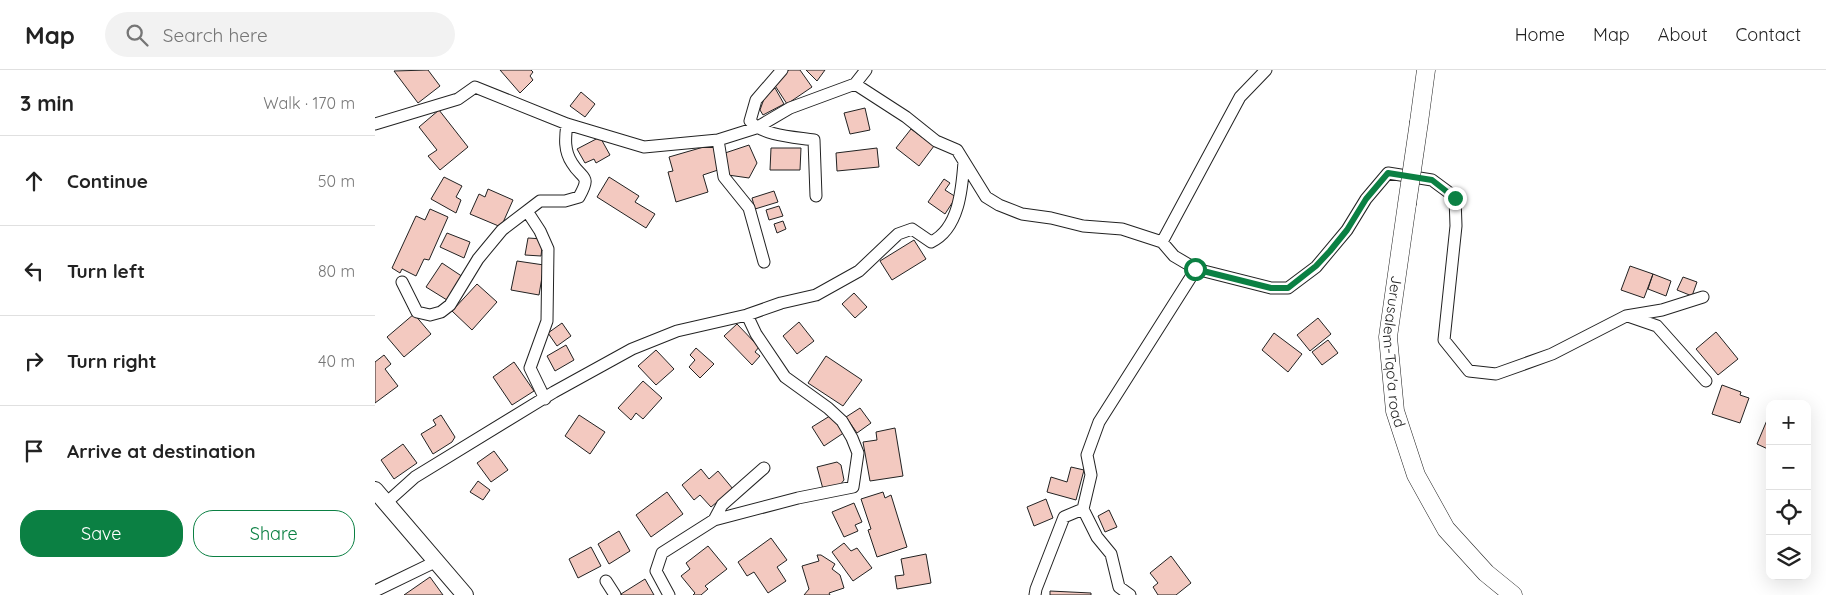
<!DOCTYPE html>
<html lang="en">
<head>
<meta charset="utf-8">
<style>
  :root { --surface:#fff; --page:#f2f2f2; --text:#222; --muted:#767676; --line:#e0e0e0; --accent:#0b8043 }
  body { margin:0; font-family:Quicksand,sans-serif; background:var(--page); color:var(--text) }
  .controls { position:absolute; right:15px; bottom:15px; display:grid; overflow:hidden; border-radius:10px; box-shadow:0 5px 20px #0002 }
  .controls button { width:45px; height:45px; display:grid; place-items:center; padding:0; border:0; border-bottom:1px solid var(--line); background:var(--surface); color:var(--text); font:25px sans-serif }
  .stop { position:absolute; width:15px; height:15px; margin:-11px; border:4px solid #0b8043; border-radius:50%; background:#fff }
  .stop.end { background:#0b8043; border-color:#fff; box-shadow:0 1px 5px #0008 }
  .list { margin:0; padding:0; list-style:none }
  h2 { display:flex; justify-content:space-between; align-items:center; height:65px; margin:0; padding:0 20px; font-size:21px }
  h2 small { font-size:16px; font-weight:400; color:var(--muted) }
  .list li { display:grid; grid-template-columns:32px 1fr auto; gap:15px; align-items:center; box-sizing:border-box; height:90px; padding:0 20px; border-top:1px solid var(--line) }
  .list b { display:block; font-size:19px; white-space:nowrap }
  .list em { font-size:16px; font-style:normal; color:var(--muted) }
  .actions { display:flex; gap:10px; padding:15px 20px }
  .actions a { flex:1; padding:11px 0; border:1px solid var(--accent); border-radius:20px; text-align:center; font-size:18px; color:var(--accent) }
  .actions .main { background:var(--accent); color:#fff }
  .icon { flex:none; width:28px; height:28px; fill:none; stroke:currentColor; stroke-width:2; stroke-linecap:round; stroke-linejoin:round }
  .map { position:relative; flex:none; width:1451px; height:525px; overflow:hidden }
  header { display:flex; align-items:center; gap:30px; box-sizing:border-box; height:70px; padding:0 25px; background:var(--surface); border-bottom:1px solid var(--line) }
  header strong { font-size:24px }
  nav { display:flex; gap:28px; margin-inline-start:auto; font-size:18px }
  .search { width:350px; height:45px; background:var(--page); display:flex; align-items:center; gap:12px; box-sizing:border-box; padding:0 18px; border-radius:28px; color:var(--muted); font-size:19px }
  main { display:flex }
  aside { flex:1; background:var(--surface) }
  .map>svg:first-child { display:block }
  .building { fill:#f3c9c0; stroke:#222 }
  .lines { fill:none; stroke-linecap:round; stroke-linejoin:round }
  .street-casing { stroke:#222; stroke-width:13 }
  .secondary-casing { stroke:#222; stroke-width:18 }
  .primary-casing { stroke:#222; stroke-width:19 }
  .street { stroke:#fff; stroke-width:11 }
  .secondary { stroke:#fff; stroke-width:16 }
  .primary { stroke:#fff; stroke-width:18 }
  .primary-bridge-casing { stroke:#222; stroke-width:19; stroke-linecap:butt }
  .primary-bridge { stroke:#fff; stroke-width:18 }
  .route { stroke:#0b8043; stroke-width:6 }
  .labels { text-anchor:middle; stroke-width:4; stroke-linejoin:round; paint-order:stroke }
  .street-label { font-size:15px; fill:#222; stroke:#fff }
</style>
</head>
<body>
<header>
<strong>Map</strong>
<div class="search"><svg class="icon" aria-label="search" viewBox="0 0 24 24"><circle cx="10" cy="10" r="6"/><path d="M15 15l6 6"/></svg>Search here</div>
<nav><a>Home</a><a>Map</a><a>About</a><a>Contact</a></nav>
</header>
<main>
<aside>
<h2>3 min<small>Walk · 170 m</small></h2>
<ul class="list">
<li><svg class="icon" aria-label="ahead" viewBox="0 0 24 24"><path d="M12 20V5M6 11l6-6 6 6"/></svg><div><b>Continue</b></div><em>50 m</em></li>
<li><svg class="icon" aria-label="left" viewBox="0 0 24 24"><path d="M17 20v-9H6M10 6l-5 5 5 5"/></svg><div><b>Turn left</b></div><em>80 m</em></li>
<li><svg class="icon" aria-label="right" viewBox="0 0 24 24"><path d="M7 20v-9h11M14 6l5 5-5 5"/></svg><div><b>Turn right</b></div><em>40 m</em></li>
<li><svg class="icon" aria-label="arrive" viewBox="0 0 24 24"><path d="M6 21V4h12l-3 4 3 4H6"/></svg><div><b>Arrive at destination</b></div></li>
</ul>
<div class="actions"><a class="main">Save</a><a>Share</a></div>
</aside>
<div class="map">
<svg width="1451" height="525" viewBox="0 0 1451 525">
  <rect width="100%" height="100%" fill="#fff"/>
  <path class="building" d="M 53,0 L 65,16 L 43,33 L 19,1 Z
    M 125,0 L 156,0 L 158,2 L 155,6 L 158,10 L 145,23 Z
    M 414,0 L 425,0 L 437,17 L 412,34 L 397,11 Z
    M 431,0 L 450,0 L 442,11 Z
    M 400,18 L 409,34 L 388,45 L 385,40 L 390,26 Z
    M 206,22 L 220,34 L 210,47 L 195,36 Z
    M 490,38 L 495,60 L 475,64 L 469,43 Z
    M 64,40 L 93,77 L 65,100 L 53,86 L 62,80 L 44,57 Z
    M 536,59 L 559,76 L 544,96 L 521,78 Z
    M 225,67 L 235,85 L 221,93 L 219,89 L 210,93 L 202,79 Z
    M 339,74 L 346,99 L 328,105 L 333,122 L 301,132 L 293,102 L 298,101 L 294,87 Z
    M 374,75 L 382,93 L 374,108 L 353,105 L 350,83 Z
    M 396,78 L 426,78 L 425,100 L 395,100 Z
    M 502,78 L 504,97 L 462,101 L 461,83 Z
    M 69,107 L 87,116 L 81,127 L 86,130 L 81,143 L 56,129 Z
    M 234,107 L 264,126 L 260,132 L 280,144 L 271,158 L 222,127 Z
    M 569,109 L 575,113 L 570,120 L 581,127 L 570,144 L 553,132 Z
    M 113,119 L 138,130 L 126,157 L 95,144 L 104,124 L 110,127 Z
    M 399,121 L 403,132 L 380,139 L 377,128 Z
    M 404,136 L 408,146 L 394,150 L 391,140 Z
    M 55,139 L 73,147 L 54,190 L 49,189 L 41,206 L 27,199 L 25,203 L 17,198 L 41,146 L 50,150 Z
    M 408,151 L 411,159 L 402,163 L 399,154 Z
    M 72,163 L 95,172 L 89,188 L 65,177 Z
    M 153,168 L 168,169 L 166,186 L 150,185 Z
    M 539,170 L 551,189 L 517,210 L 505,191 Z
    M 142,191 L 169,195 L 164,225 L 136,220 Z
    M 67,193 L 88,207 L 72,230 L 51,217 Z
    M 1255,196 L 1278,204 L 1269,228 L 1246,220 Z
    M 1278,204 L 1296,211 L 1291,226 L 1273,219 Z
    M 1308,207 L 1322,212 L 1317,226 L 1302,220 Z
    M 102,214 L 122,232 L 97,260 L 77,241 Z
    M 479,223 L 492,237 L 480,248 L 467,234 Z
    M 39,244 L 56,264 L 29,287 L 12,267 Z
    M 943,248 L 956,264 L 935,281 L 922,265 Z
    M 424,252 L 439,271 L 422,284 L 408,266 Z
    M 187,253 L 196,266 L 182,276 L 173,263 Z
    M 362,254 L 384,277 L 380,282 L 385,286 L 377,295 L 349,266 Z
    M 1341,262 L 1363,289 L 1343,305 L 1321,279 Z
    M 899,263 L 927,284 L 913,302 L 887,280 Z
    M 953,270 L 963,283 L 947,295 L 937,282 Z
    M 191,275 L 199,290 L 180,301 L 172,286 Z
    M 321,278 L 339,294 L 325,308 L 314,297 L 320,290 L 315,285 Z
    M 281,280 L 299,299 L 281,315 L 263,296 Z
    M 9,285 L 16,294 L 10,299 L 23,316 L 0,333 L 0,292 Z
    M 451,286 L 487,310 L 468,336 L 433,313 Z
    M 139,292 L 159,321 L 137,335 L 118,307 Z
    M 268,311 L 287,328 L 268,349 L 261,343 L 256,350 L 243,338 Z
    M 1347,315 L 1366,322 L 1365,325 L 1374,328 L 1365,353 L 1337,344 Z
    M 485,338 L 496,353 L 482,363 L 471,347 Z
    M 1395,343 L 1395,380 L 1382,374 Z
    M 458,344 L 470,362 L 449,376 L 437,357 Z
    M 66,345 L 80,367 L 77,372 L 58,384 L 46,364 L 61,355 L 58,350 Z
    M 204,345 L 230,362 L 215,384 L 190,366 Z
    M 520,358 L 528,406 L 495,411 L 488,372 L 502,370 L 501,362 Z
    M 28,374 L 42,393 L 19,409 L 6,390 Z
    M 119,381 L 133,400 L 116,412 L 102,393 Z
    M 462,392 L 466,395 L 469,410 L 465,415 L 448,419 L 442,397 Z
    M 696,397 L 709,400 L 701,430 L 672,422 L 676,407 L 692,412 Z
    M 326,399 L 334,409 L 343,401 L 358,419 L 336,437 L 325,425 L 319,430 L 307,415 Z
    M 103,411 L 115,420 L 108,430 L 95,422 Z
    M 292,422 L 308,444 L 276,467 L 261,445 Z
    M 508,422 L 510,428 L 516,425 L 532,477 L 502,487 L 493,460 L 496,459 L 486,429 Z
    M 671,429 L 678,448 L 659,456 L 652,437 Z
    M 479,433 L 487,452 L 480,455 L 483,461 L 469,467 L 457,442 Z
    M 734,440 L 742,457 L 730,462 L 723,446 Z
    M 244,461 L 255,481 L 234,494 L 223,474 Z
    M 396,468 L 412,490 L 402,497 L 411,511 L 393,523 L 379,502 L 372,506 L 363,492 Z
    M 469,473 L 476,481 L 482,478 L 497,498 L 478,511 L 457,482 Z
    M 333,476 L 352,499 L 330,516 L 333,519 L 326,525 L 318,525 L 320,523 L 306,506 L 315,499 L 311,493 Z
    M 216,477 L 226,496 L 203,508 L 194,489 Z
    M 551,484 L 556,513 L 522,519 L 520,506 L 529,505 L 526,489 Z
    M 442,485 L 446,485 L 460,494 L 457,499 L 465,505 L 469,518 L 454,523 L 455,525 L 429,525 L 434,519 L 427,496 L 444,491 Z
    M 796,486 L 816,513 L 801,525 L 783,525 L 778,517 L 783,513 L 775,503 Z
    M 55,507 L 68,525 L 29,525 Z
    M 270,509 L 279,525 L 247,525 L 246,524 Z
    M 675,521 L 716,523 L 716,525 L 675,525 Z"/>
  <g class="lines">
    <g class="street-casing">
      <path id="street" d="M 407,0 L 381,30 L 375,51 C 388,66 420,67 439,70 L 441,126
        M 480,14 L 491,0
        M 0,54 L 83,29 L 100,17 L 192,54 L 269,77 L 343,70 L 381,58 L 415,38 L 480,14 L 531,47 L 561,71 L 582,80 L 611,127 L 624,135 L 647,144 L 676,148 L 708,156 L 747,159 L 787,172 L 799,186 L 821,199 L 896,218 L 913,218 L 941,197 L 972,160 L 991,129 L 1013,103 L 1057,110 L 1080,127 L 1081,156 L 1069,270 L 1094,301 L 1121,304 L 1177,284 L 1251,246 L 1287,240 L 1328,227
        M 343,70 L 349,107 L 374,138 L 389,192
        M 152,141 L 165,161 L 173,179 L 172,251 L 155,298 L 170,329
        M 787,172 L 865,27 L 891,0
        M 27,212 L 42,242 L 55,245 L 66,242 L 75,235 L 103,189 L 127,160 L 165,131 L 190,131 L 204,127 C 217,104 207,110 197,93 C 189,81 190,68 192,54
        M 1253,246 L 1282,256 L 1331,311
        M 11,433 L 40,407 L 179,322 L 257,279 L 302,261 L 372,245 L 406,233 L 441,225 L 484,201 L 523,164 L 537,159 L 556,172 C 584,159 587,119 589,92
        M 708,439 L 722,467 L 736,484 L 744,517 L 755,525
        M 339,450 L 347,435 L 389,398
        M 231,511 L 240,525
        M 0,521 L 62,491
        M 294,525 L 281,501 L 287,483 L 339,450 L 423,428 L 478,417 L 483,383 L 477,368 L 467,351 L 453,338 L 410,307 L 381,264 L 372,245
        M 660,525 L 661,519 L 689,447 L 708,439 L 716,405 L 712,385 L 724,352 L 821,199"/>
    </g>
    <g class="secondary-casing">
      <path id="secondary" d="M 0,420 L 90,525"/>
    </g>
    <g class="primary-casing">
      <g id="primary">
        <path d="M 1044,52 L 1051,0"/>
        <path id="s1" d="M 1032,134 L 1013,267 L 1020,341 L 1041,405 L 1071,459 L 1111,503 L 1138,525"/>
      </g>
    </g>
    <use href="#street" class="street"/>
    <use href="#secondary" class="secondary"/>
    <use href="#primary" class="primary"/>
    <g class="primary-bridge-casing">
      <path id="primary-bridge" d="M 1032,134 L 1044,52"/>
    </g>
    <use href="#primary-bridge" class="primary-bridge"/>
  </g>
  <g class="lines">
    <path class="route" d="M 820,199 L 896,218 L 913,218 L 941,196 L 955,181 L 972,160 L 991,129 L 1013,103 L 1057,110 L 1080,128"/>
  </g>
  <g class="labels">
    <g class="street-label">
      <text dy="5" stroke="none"><textPath href="#s1" startOffset="149">Jerusalem-Tqo'a road</textPath></text>
    </g>
  </g>
</svg>
<div class="controls">
<button>+</button>
<button>−</button>
<button><svg class="icon" aria-label="locate" viewBox="0 0 24 24"><circle cx="12" cy="12" r="6"/><path d="M12 2v4M12 18v4M2 12h4M18 12h4"/></svg></button>
<button><svg class="icon" aria-label="layers" viewBox="0 0 24 24"><path d="M12 4l9 5-9 5-9-5zM3 14l9 5 9-5"/></svg></button>
</div>
<div class="stop" style="left:820px;top:199px"></div>
<div class="stop end" style="left:1080px;top:128px"></div>
</div>
</main>
</body>
</html>
